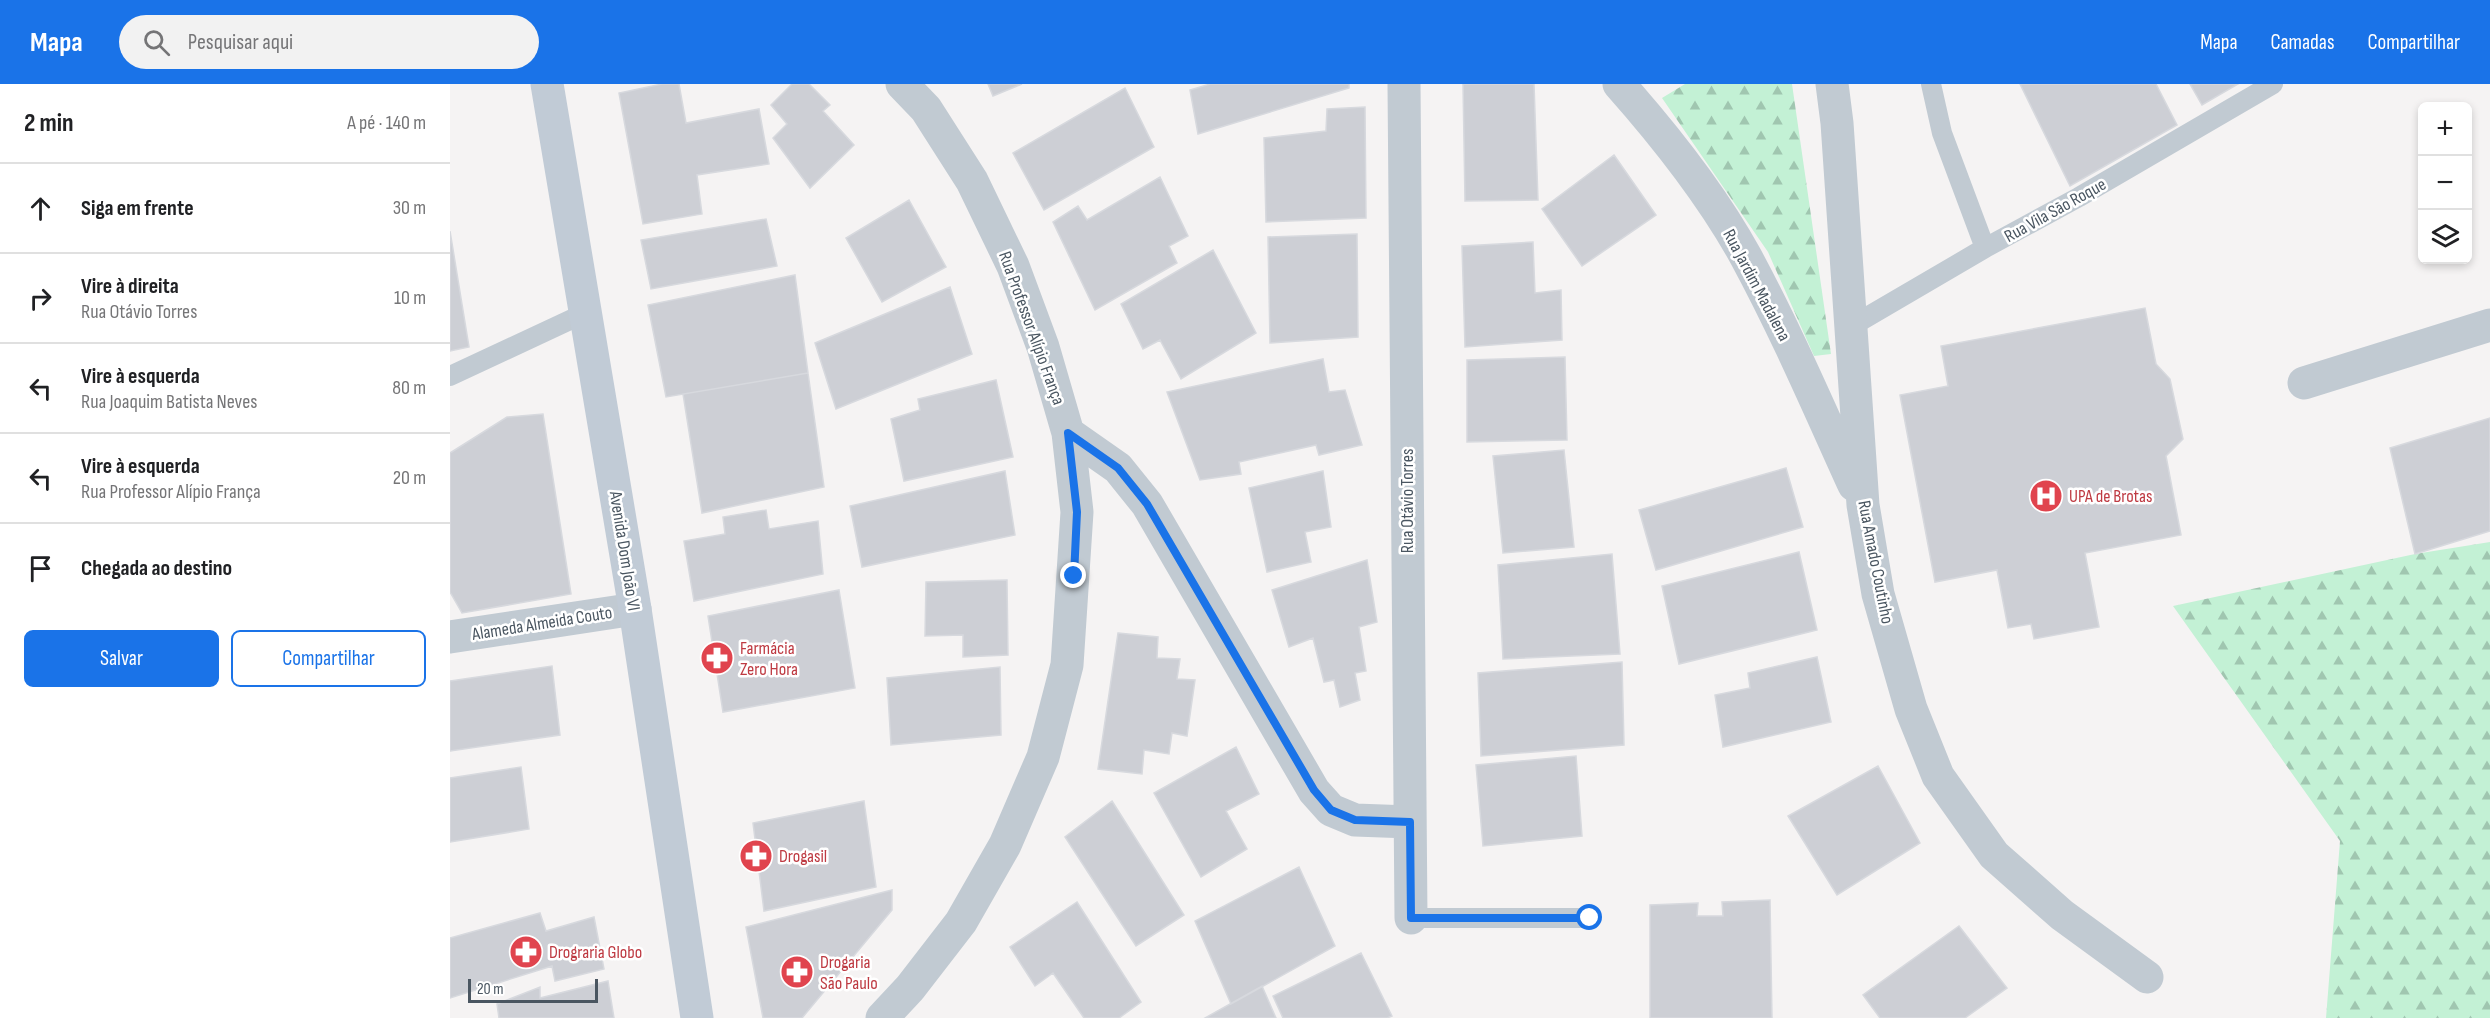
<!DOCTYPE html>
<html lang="pt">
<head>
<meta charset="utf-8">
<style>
  :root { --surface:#fff; --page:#f2f2f2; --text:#202124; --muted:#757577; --line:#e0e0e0; --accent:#1a73e8 }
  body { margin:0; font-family:"Sofia Sans Condensed",sans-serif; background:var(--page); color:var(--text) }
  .controls { position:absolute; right:18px; top:18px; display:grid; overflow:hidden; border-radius:9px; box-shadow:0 3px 9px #0003 }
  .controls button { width:54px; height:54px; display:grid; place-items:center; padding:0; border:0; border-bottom:2px solid var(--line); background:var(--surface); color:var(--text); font:30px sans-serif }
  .scale { position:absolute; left:18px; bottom:15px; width:130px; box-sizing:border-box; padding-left:6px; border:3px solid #4a5661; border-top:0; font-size:16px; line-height:21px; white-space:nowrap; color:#4a5661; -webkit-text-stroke:4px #fff; paint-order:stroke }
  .stop { position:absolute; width:18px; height:18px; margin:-14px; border:4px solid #1a73e8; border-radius:50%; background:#fff }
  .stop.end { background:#1a73e8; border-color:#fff; box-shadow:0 2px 6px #0008 }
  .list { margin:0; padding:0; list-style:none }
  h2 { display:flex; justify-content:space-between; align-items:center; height:78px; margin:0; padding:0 24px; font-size:26px }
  h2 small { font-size:20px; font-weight:400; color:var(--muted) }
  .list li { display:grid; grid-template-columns:39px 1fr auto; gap:18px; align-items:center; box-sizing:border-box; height:90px; padding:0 24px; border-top:2px solid var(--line) }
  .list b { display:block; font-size:22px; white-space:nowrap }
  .list p { margin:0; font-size:20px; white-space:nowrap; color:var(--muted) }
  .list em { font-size:20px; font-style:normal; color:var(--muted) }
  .actions { display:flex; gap:12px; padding:18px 24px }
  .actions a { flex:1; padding:14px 0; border:2px solid var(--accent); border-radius:9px; text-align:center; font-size:21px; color:var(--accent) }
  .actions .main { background:var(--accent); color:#fff }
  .icon { flex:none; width:33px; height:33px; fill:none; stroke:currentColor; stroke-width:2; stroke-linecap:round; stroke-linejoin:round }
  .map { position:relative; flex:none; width:2040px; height:934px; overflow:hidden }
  header { display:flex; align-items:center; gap:36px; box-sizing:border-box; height:84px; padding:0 30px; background:var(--accent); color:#fff }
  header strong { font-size:28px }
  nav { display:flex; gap:33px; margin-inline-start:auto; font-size:21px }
  .search { width:420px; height:54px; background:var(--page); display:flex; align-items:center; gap:15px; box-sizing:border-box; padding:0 21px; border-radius:33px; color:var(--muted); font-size:22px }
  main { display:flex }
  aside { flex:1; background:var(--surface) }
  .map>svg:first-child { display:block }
  .forest { fill:url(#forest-firs) }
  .building { fill:#cdcfd5; stroke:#d7d9de; stroke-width:1.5 }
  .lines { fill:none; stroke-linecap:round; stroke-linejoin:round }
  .service { stroke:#c1cad2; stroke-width:20 }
  .minor { stroke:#c1cad2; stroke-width:33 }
  .secondary { stroke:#c1cbd6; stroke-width:33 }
  .route { stroke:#1a73e8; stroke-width:8 }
  .labels { text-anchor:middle; stroke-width:5; stroke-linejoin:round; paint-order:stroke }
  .street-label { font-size:18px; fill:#4a5661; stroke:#fff }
  .health-label { font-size:18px; fill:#be3a42; stroke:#fff; text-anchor:start }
</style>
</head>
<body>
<header>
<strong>Mapa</strong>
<div class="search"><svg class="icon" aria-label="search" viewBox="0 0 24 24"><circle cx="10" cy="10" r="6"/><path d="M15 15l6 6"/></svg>Pesquisar aqui</div>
<nav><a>Mapa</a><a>Camadas</a><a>Compartilhar</a></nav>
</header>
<main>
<aside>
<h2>2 min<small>A pé · 140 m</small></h2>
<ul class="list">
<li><svg class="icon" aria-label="ahead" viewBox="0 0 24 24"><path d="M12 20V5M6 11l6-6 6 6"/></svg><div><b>Siga em frente</b></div><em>30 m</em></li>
<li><svg class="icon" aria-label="right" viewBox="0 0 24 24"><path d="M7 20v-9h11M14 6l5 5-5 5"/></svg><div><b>Vire à direita</b><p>Rua Otávio Torres</p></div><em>10 m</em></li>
<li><svg class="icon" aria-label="left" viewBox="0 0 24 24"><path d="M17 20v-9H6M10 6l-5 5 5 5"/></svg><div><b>Vire à esquerda</b><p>Rua Joaquim Batista Neves</p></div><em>80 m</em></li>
<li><svg class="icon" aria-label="left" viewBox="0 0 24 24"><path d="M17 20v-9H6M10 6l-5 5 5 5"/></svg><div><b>Vire à esquerda</b><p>Rua Professor Alípio França</p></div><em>20 m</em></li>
<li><svg class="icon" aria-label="arrive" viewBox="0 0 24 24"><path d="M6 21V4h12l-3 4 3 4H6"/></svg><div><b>Chegada ao destino</b></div></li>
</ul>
<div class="actions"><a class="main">Salvar</a><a>Compartilhar</a></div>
</aside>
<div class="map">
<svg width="2040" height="934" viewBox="0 0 2040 934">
  <defs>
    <pattern id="forest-firs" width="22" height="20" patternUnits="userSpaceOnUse" patternTransform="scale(1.5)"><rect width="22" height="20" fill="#c3f1d5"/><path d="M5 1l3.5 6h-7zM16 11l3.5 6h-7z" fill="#a0c6b0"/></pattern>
  </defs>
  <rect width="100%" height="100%" fill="#f5f3f3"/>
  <path class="forest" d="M 1235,0 L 1342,0 L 1381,270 L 1364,272 L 1318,168 L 1212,14 Z
    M 2040,458 L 2040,934 L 1876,934 L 1890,757 L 1723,522 L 1965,470 Z"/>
  <path class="building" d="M 212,0 L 229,0 L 236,39 L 309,25 L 319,80 L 247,91 L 252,130 L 193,140 L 169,9 Z
    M 342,0 L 359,0 L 380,21 L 373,27 L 404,61 L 360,104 L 323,54 L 337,40 L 321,21 Z
    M 538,0 L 572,0 L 543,12 Z
    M 760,0 L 899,0 L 899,4 L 748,50 L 740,6 Z
    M 1013,0 L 1084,0 L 1088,116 L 1015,117 Z
    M 1570,0 L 1706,0 L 1727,41 L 1620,102 Z
    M 1740,0 L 1788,0 L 1752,21 Z
    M 675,4 L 704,63 L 594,126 L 563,69 Z
    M 915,23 L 916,134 L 816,138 L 814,54 L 876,47 L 877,25 Z
    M 1164,71 L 1206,131 L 1132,182 L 1092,125 Z
    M 710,93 L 738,152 L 719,162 L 727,179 L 645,226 L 603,138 L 628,122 L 637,136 Z
    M 459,116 L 496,183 L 432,218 L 396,154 Z
    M 316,135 L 327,182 L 201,205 L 191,156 Z
    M 0,147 L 19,263 L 0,267 Z
    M 907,150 L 908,253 L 820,259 L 818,153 Z
    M 1083,158 L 1085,209 L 1111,206 L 1112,256 L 1015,263 L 1012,162 Z
    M 763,166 L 806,249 L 731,295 L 710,256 L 693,265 L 671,220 Z
    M 345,191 L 358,289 L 216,313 L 198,221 Z
    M 500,203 L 522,270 L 386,325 L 365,259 Z
    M 1695,224 L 1706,280 L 1720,295 L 1733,355 L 1716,372 L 1731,451 L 1635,469 L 1649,543 L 1584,555 L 1581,540 L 1558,544 L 1547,486 L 1485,498 L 1450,311 L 1498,302 L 1491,262 Z
    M 1115,273 L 1117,356 L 1017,358 L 1017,276 Z
    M 873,275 L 879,308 L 895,306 L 912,361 L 869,371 L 866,361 L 789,378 L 791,390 L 750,396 L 717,308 Z
    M 358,289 L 374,403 L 252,429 L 233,310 Z
    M 546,296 L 563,373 L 454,397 L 441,335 L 470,326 L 468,315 Z
    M 93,330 L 121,510 L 12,529 L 0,508 L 0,369 L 57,333 Z
    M 2040,334 L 2040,447 L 1965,470 L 1940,364 Z
    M 1114,366 L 1124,463 L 1053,469 L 1043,372 Z
    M 1336,384 L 1353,443 L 1206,486 L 1189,426 Z
    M 555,387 L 565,451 L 412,483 L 400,422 Z
    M 873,387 L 881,443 L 855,448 L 861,478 L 817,488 L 799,404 Z
    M 316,426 L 319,445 L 368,437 L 373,490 L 244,517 L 234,457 L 275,450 L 273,433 Z
    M 1349,468 L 1367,546 L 1229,580 L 1212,502 Z
    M 1162,470 L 1170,570 L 1053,575 L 1048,481 Z
    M 917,476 L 927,538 L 909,543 L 916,587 L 905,589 L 910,616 L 890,623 L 884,596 L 874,598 L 863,554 L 839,563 L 822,506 Z
    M 557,496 L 558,571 L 513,573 L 513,551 L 475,552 L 476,498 Z
    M 389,506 L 405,604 L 273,628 L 258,532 Z
    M 668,549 L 708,553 L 707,574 L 730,575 L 727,595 L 745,596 L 737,652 L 722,649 L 719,670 L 694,666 L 692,690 L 648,685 Z
    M 1367,573 L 1381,638 L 1273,663 L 1265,611 L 1300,604 L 1298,589 Z
    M 1172,578 L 1174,661 L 1031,672 L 1028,589 Z
    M 102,582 L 110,651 L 0,667 L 0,597 Z
    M 550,583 L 551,651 L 441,661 L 437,594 Z
    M 786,663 L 809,710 L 776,727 L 797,765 L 751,793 L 704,709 Z
    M 1126,672 L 1132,752 L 1033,762 L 1026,681 Z
    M 1428,682 L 1470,759 L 1387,811 L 1338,732 Z
    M 71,683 L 79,745 L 0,758 L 0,694 Z
    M 414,717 L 426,803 L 314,827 L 303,739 Z
    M 662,717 L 734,831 L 686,862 L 615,753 Z
    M 849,783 L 885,862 L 781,920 L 745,837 Z
    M 442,806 L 442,826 L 352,934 L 313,934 L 296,843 Z
    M 1320,816 L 1322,934 L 1200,934 L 1200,821 L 1248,819 L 1247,832 L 1273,832 L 1272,818 Z
    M 627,818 L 691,918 L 669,934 L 634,934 L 603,889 L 585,902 L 560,863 Z
    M 90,829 L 96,847 L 144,833 L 154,885 L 105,897 L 102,882 L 0,914 L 0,854 Z
    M 1509,842 L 1557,904 L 1515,934 L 1430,934 L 1413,911 Z
    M 911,869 L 942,932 L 937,934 L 833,934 L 823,912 Z
    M 158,897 L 164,934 L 49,934 L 47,920 L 90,903 L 90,914 Z
    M 812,902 L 826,934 L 755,934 Z"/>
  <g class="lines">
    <path class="service" d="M 1481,0 L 1492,49 L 1535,164 L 1629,113 L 1823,0
      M 1400,243 L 1535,164
      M 0,292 L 135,229
      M 961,834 L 1140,834"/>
    <path class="minor" d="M 954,0 L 961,834
      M 1169,0 C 1216,53 1262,111 1296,173 C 1336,247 1369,324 1404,401
      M 1382,0 L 1387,39 L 1413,421 L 1428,510 L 1461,625 L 1488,692 L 1544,771 L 1612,831 L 1697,893
      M 1854,299 L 2040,241
      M 618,349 L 668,384 L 697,420 L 864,707 L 881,726 L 905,736 L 960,738
      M 0,553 L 185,525
      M 432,934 L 460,904 L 511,838 L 555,761 L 593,673 L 617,581 L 627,428 L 618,349 L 593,263 L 563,182 L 522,97 L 476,25 L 452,0"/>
    <path class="secondary" d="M 97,0 L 185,525 L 247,934"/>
  </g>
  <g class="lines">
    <path class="route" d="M 624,492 L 627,428 L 618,349 L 668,384 L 697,420 L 864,706 L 881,726 L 905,736 L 960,738 L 961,834 L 1140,834"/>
  </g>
  <defs>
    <g id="hospital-disc" transform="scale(1.725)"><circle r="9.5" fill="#e0444e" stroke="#fff"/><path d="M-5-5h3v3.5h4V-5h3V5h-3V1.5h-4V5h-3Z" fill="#fff"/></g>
    <g id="pharmacy-disc" transform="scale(1.725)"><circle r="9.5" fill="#e0444e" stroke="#fff"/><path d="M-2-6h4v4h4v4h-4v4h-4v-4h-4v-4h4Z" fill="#fff"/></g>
  </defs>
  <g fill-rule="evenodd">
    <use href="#hospital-disc" x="1596" y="412"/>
    <use href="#pharmacy-disc" x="267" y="574"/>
    <use href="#pharmacy-disc" x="306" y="772"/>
    <use href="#pharmacy-disc" x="76" y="868"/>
    <use href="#pharmacy-disc" x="347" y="888"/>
  </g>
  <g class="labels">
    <g class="street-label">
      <text transform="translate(1605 126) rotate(-29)" y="6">Rua Vila São Roque</text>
      <text transform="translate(1307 201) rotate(62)" y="6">Rua Jardim Madalena</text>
      <text transform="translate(582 244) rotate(70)" y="6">Rua Professor Alípio França</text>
      <text transform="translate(957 417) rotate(-90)" y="6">Rua Otávio Torres</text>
      <text transform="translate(175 467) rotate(81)" y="6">Avenida Dom João VI</text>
      <text transform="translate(1426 478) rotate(79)" y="6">Rua Amado Coutinho</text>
      <text transform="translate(92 539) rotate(-9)" y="6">Alameda Almeida Couto</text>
    </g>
    <g class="health-label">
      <text x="1619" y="418">UPA de Brotas</text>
      <text x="290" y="570">Farmácia<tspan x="290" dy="21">Zero Hora</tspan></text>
      <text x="329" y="778">Drogasil</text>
      <text x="99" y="874">Drograria Globo</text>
      <text x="370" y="884">Drogaria<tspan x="370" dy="21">São Paulo</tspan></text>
    </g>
  </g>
</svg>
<div class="controls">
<button>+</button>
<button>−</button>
<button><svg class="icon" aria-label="layers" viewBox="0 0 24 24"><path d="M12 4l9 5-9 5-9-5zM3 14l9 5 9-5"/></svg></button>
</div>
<div class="scale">20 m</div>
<div class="stop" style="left:1140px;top:834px"></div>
<div class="stop end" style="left:624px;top:492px"></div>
</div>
</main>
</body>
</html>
